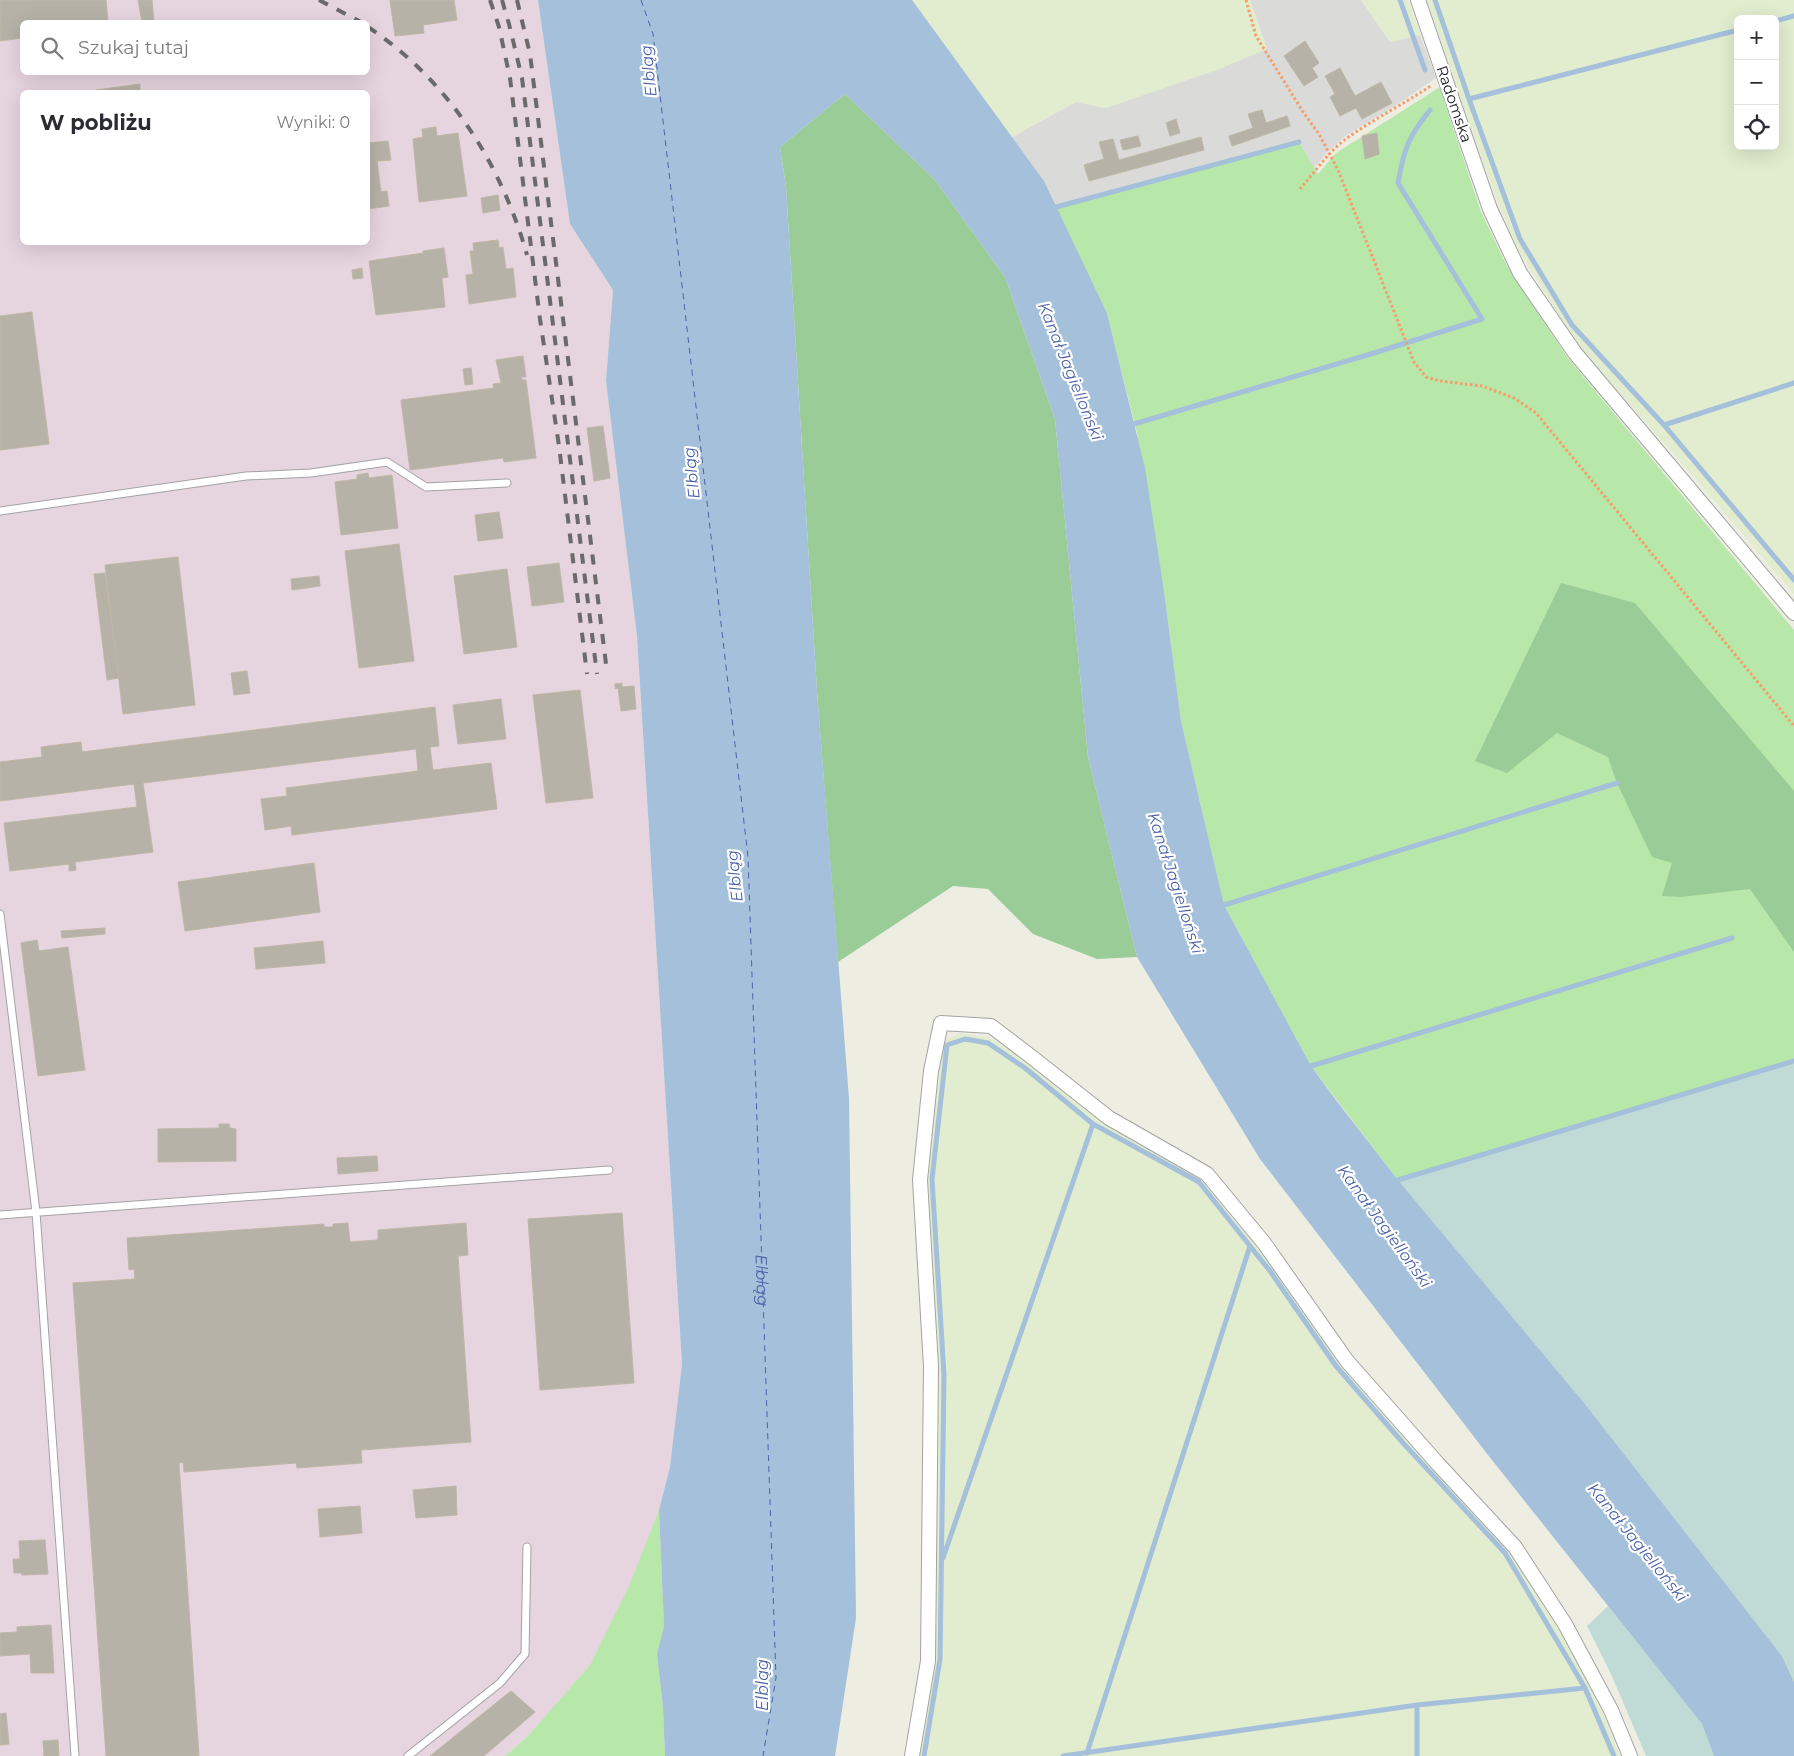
<!DOCTYPE html>
<html lang="pl">
<head>
<meta charset="utf-8">
<style>
  :root { --surface:#fff; --page:#f7f7f7; --text:#2b2b33; --muted:#7c7c81; --line:#e1e1e2 }
  body { margin:0; font-family:Montserrat,sans-serif; background:var(--page); color:var(--text) }
  .controls { position:absolute; right:15px; top:15px; display:grid; overflow:hidden; border-radius:8px; box-shadow:0 5px 20px #0002 }
  .controls button { width:45px; height:45px; display:grid; place-items:center; padding:0; border:0; border-bottom:1px solid var(--line); background:var(--surface); color:var(--text); font:25px sans-serif }
  .list { margin:0; padding:0; list-style:none }
  h2 { display:flex; justify-content:space-between; align-items:center; height:65px; margin:0; padding:0 20px; font-size:21px }
  h2 small { font-size:16px; font-weight:400; color:var(--muted) }
  .icon { flex:none; width:28px; height:28px; fill:none; stroke:currentColor; stroke-width:2; stroke-linecap:round; stroke-linejoin:round }
  .map { position:relative; flex:none; width:1794px; height:1756px; overflow:hidden }
  .search { position:absolute; background:var(--surface); box-shadow:0 5px 20px #0002; left:20px; top:20px; width:350px; height:55px; display:flex; align-items:center; gap:12px; box-sizing:border-box; padding:0 18px; border-radius:8px; color:var(--muted); font-size:19px }
  .panel { position:absolute; background:var(--surface); box-shadow:0 5px 20px #0002; left:20px; top:90px; width:350px; height:155px; border-radius:8px }
  .map>svg:first-child { display:block }
  .residential { fill:#dadad9 }
  .industrial { fill:#e6d4de; fill-rule:evenodd }
  .farmland { fill:#e2ecce; fill-rule:evenodd }
  .grass { fill:#b7e7a9 }
  .forest { fill:#9acc98 }
  .wetland { fill:#c0dbd5 }
  .water { fill:#a4c0da }
  .lines { fill:none; stroke-linecap:round; stroke-linejoin:round }
  .stream { stroke:#a4c0da; stroke-width:5 }
  .ferry { stroke:#4c63a8; stroke-width:1; stroke-dasharray:6 5; stroke-linecap:butt }
  .building { fill:#b7b2a8; stroke:#beb7a5 }
  .lane-casing { stroke:#a3a3a3; stroke-width:9 }
  .street-casing { stroke:#a3a3a3; stroke-width:16 }
  .path { stroke:#f59d6c; stroke-width:3; stroke-dasharray:2.5 2.5; stroke-linecap:butt }
  .lane { stroke:#fff; stroke-width:7 }
  .street { stroke:#fff; stroke-width:14 }
  .rail { stroke:#6a6a6a; stroke-width:4; stroke-dasharray:10 10; stroke-linecap:butt }
  .labels { text-anchor:middle; stroke-width:4.5; stroke-linejoin:round; paint-order:stroke }
  .street-label { font-size:15px; fill:#1c1c1c; stroke:#fff }
  .water-label { font-size:16px; font-style:italic; fill:#4c63a8; stroke:#fff }
</style>
</head>
<body>
<div class="map">
<svg width="1794" height="1756" viewBox="0 0 1794 1756">
  <rect width="100%" height="100%" fill="#edede2"/>
  <path class="residential" d="M 1250,0 L 1361,0 L 1390,42 L 1420,35 L 1436,78 L 1398,104 L 1344,137 L 1329,151 L 1314,168 L 1299,142 L 1056,207 L 1044,181 L 1012,137 L 1076,102 L 1106,108 L 1267,49 Z"/>
  <path class="industrial" d="M 0,0 L 538,0 L 570,224 L 613,290 L 606,381 L 637,636 L 682,1364 L 670,1467 L 659,1510 L 631,1584 L 590,1665 L 527,1737 L 505,1756 L 0,1756 ZM 22,22 L 368,22 L 368,72 L 22,72 ZM 22,92 L 368,92 L 368,242 L 22,242 Z"/>
  <path class="farmland" d="M 912,0 L 1250,0 L 1267,49 L 1217,70 L 1106,108 L 1076,102 L 1012,137 Z
    M 1361,0 L 1408,0 L 1420,35 L 1391,42 Z
    M 1427,0 L 1794,0 L 1794,594 L 1692,475 L 1577,344 L 1514,243 L 1479,153 ZM 1738,19 L 1775,19 L 1775,146 L 1738,146 Z
    M 959,1033 L 990,1038 L 1204,1178 L 1512,1551 L 1575,1658 L 1604,1717 L 1620,1756 L 917,1756 L 933,1657 L 925,1182 L 941,1043 Z"/>
  <path class="grass" d="M 1440,87 L 1445,104 L 1481,212 L 1506,264 L 1567,357 L 1794,630 L 1794,1061 L 1398,1180 L 1311,1066 L 1224,905 L 1181,721 L 1164,591 L 1137,433 L 1107,313 L 1056,207 L 1299,142 L 1318,174 L 1336,153 Z
    M 659,1510 L 664,1626 L 657,1654 L 663,1708 L 665,1756 L 505,1756 L 527,1737 L 590,1665 L 630,1584 Z"/>
  <path class="forest" d="M 845,94 L 935,180 L 1005,277 L 1055,419 L 1088,757 L 1137,957 L 1097,959 L 1033,934 L 988,889 L 953,886 L 838,962 L 817,691 L 786,187 L 780,147 Z
    M 1561,583 L 1635,603 L 1794,791 L 1794,952 L 1750,889 L 1681,897 L 1662,896 L 1672,863 L 1652,857 L 1617,783 L 1608,757 L 1557,733 L 1507,773 L 1475,761 Z"/>
  <path class="wetland" d="M 1794,1061 L 1794,1682 L 1782,1656 L 1585,1404 L 1398,1180 Z
    M 1608,1606 L 1702,1724 L 1714,1756 L 1646,1756 L 1611,1674 L 1587,1626 Z"/>
  <path class="water" d="M 538,0 L 912,0 L 1044,181 L 1107,313 L 1145,468 L 1164,591 L 1181,721 L 1224,905 L 1311,1066 L 1336,1100 L 1398,1180 L 1585,1404 L 1782,1656 L 1794,1682 L 1794,1756 L 1714,1756 L 1702,1724 L 1488,1455 L 1260,1159 L 1137,957 L 1088,757 L 1055,419 L 1005,277 L 935,180 L 845,94 L 780,147 L 786,187 L 817,691 L 849,1098 L 856,1618 L 835,1756 L 665,1756 L 663,1708 L 657,1654 L 664,1626 L 659,1510 L 670,1467 L 682,1364 L 637,636 L 606,381 L 613,290 L 570,224 Z"/>
  <g class="lines">
    <path class="stream" d="M 1400,0 L 1425,70
      M 1435,0 L 1469,99 L 1520,239 L 1572,325 L 1664,425 L 1794,580
      M 1775,21 L 1794,16
      M 1469,99 L 1738,30
      M 1056,207 L 1299,142
      M 1134,424 L 1374,353 L 1482,319 L 1398,183 C 1404,149 1408,137 1430,110
      M 1664,425 L 1794,383
      M 1224,905 L 1617,783
      M 1311,1066 L 1732,938
      M 1398,1180 L 1794,1061
      M 943,1558 L 1093,1124
      M 1417,1705 L 1585,1688 L 1614,1756
      M 1087,1753 L 1250,1246
      M 924,1756 L 940,1659 L 944,1375 L 932,1179 L 947,1045 L 965,1039 L 988,1043 L 1025,1068 L 1093,1124 L 1199,1182 L 1270,1271 L 1336,1366 L 1404,1444 L 1505,1553 L 1585,1688
      M 1063,1756 L 1417,1705 L 1417,1756"/>
    <path class="ferry" id="s1" d="M 641,0 L 653,34 L 748,857 L 776,1678 L 763,1756"/>
  </g>
  <path class="building" d="M 0,0 L 106,0 L 108,22 L 22,22 L 22,38 L 0,41 Z
    M 138,0 L 152,0 L 154,22 L 142,22 Z
    M 390,0 L 454,0 L 457,20 L 423,25 L 424,33 L 395,36 Z
    M 1305,41 L 1319,63 L 1312,68 L 1318,77 L 1304,86 L 1284,56 Z
    M 1340,68 L 1355,96 L 1381,82 L 1392,103 L 1362,119 L 1356,108 L 1340,116 L 1330,97 L 1335,94 L 1325,76 Z
    M 140,84 L 140,92 L 96,92 L 96,90 Z
    M 1262,110 L 1266,123 L 1287,116 L 1290,126 L 1232,146 L 1229,136 L 1253,128 L 1248,114 Z
    M 1176,119 L 1180,133 L 1170,136 L 1166,123 Z
    M 436,127 L 437,136 L 458,133 L 467,196 L 419,202 L 413,139 L 423,137 L 422,129 Z
    M 1377,133 L 1379,154 L 1365,159 L 1362,136 Z
    M 1138,136 L 1141,146 L 1123,150 L 1120,140 Z
    M 1201,137 L 1204,150 L 1089,181 L 1084,165 L 1104,159 L 1099,142 L 1113,139 L 1119,160 Z
    M 388,141 L 391,160 L 377,161 L 381,192 L 387,191 L 389,206 L 368,209 L 368,143 Z
    M 498,195 L 500,210 L 483,213 L 481,198 Z
    M 498,240 L 499,248 L 503,247 L 506,269 L 513,268 L 516,297 L 469,304 L 466,275 L 473,274 L 470,251 L 474,251 L 473,243 Z
    M 444,248 L 448,277 L 442,278 L 445,307 L 376,315 L 369,261 L 423,253 L 423,251 Z
    M 362,268 L 363,278 L 353,279 L 352,270 Z
    M 32,312 L 49,444 L 0,450 L 0,316 Z
    M 523,356 L 526,377 L 521,377 L 522,380 L 526,380 L 536,458 L 504,462 L 503,458 L 410,470 L 401,400 L 494,388 L 493,384 L 501,383 L 496,360 Z
    M 471,368 L 473,384 L 465,385 L 463,369 Z
    M 603,426 L 610,478 L 594,481 L 587,428 Z
    M 368,473 L 369,478 L 392,475 L 398,528 L 341,535 L 335,482 L 357,479 L 357,475 Z
    M 499,512 L 503,538 L 478,541 L 475,515 Z
    M 399,544 L 414,661 L 359,668 L 345,551 Z
    M 178,557 L 195,705 L 123,714 L 105,565 Z
    M 559,563 L 564,602 L 532,606 L 527,567 Z
    M 507,569 L 517,647 L 464,654 L 454,576 Z
    M 105,573 L 119,678 L 107,680 L 94,574 Z
    M 319,576 L 320,586 L 292,590 L 291,579 Z
    M 247,671 L 250,693 L 234,695 L 231,673 Z
    M 622,683 L 622,687 L 634,686 L 636,709 L 621,711 L 618,688 L 615,689 L 615,684 Z
    M 580,690 L 593,798 L 546,803 L 533,695 Z
    M 501,699 L 506,739 L 458,744 L 453,705 Z
    M 435,707 L 439,746 L 430,747 L 433,770 L 491,763 L 497,809 L 292,835 L 291,826 L 265,830 L 261,799 L 287,796 L 286,788 L 418,771 L 416,749 L 143,783 L 153,852 L 75,862 L 76,870 L 69,871 L 69,864 L 10,871 L 4,823 L 137,807 L 134,784 L 0,801 L 0,762 L 42,757 L 41,747 L 81,742 L 82,752 Z
    M 314,863 L 320,912 L 185,931 L 178,882 Z
    M 105,928 L 105,934 L 62,938 L 61,931 Z
    M 37,940 L 39,951 L 68,947 L 85,1070 L 38,1076 L 21,943 Z
    M 323,941 L 325,963 L 256,969 L 254,948 Z
    M 219,1124 L 229,1124 L 230,1128 L 236,1129 L 236,1161 L 158,1162 L 158,1129 L 219,1128 Z
    M 377,1156 L 378,1171 L 338,1174 L 337,1158 Z
    M 622,1213 L 634,1383 L 540,1390 L 528,1219 Z
    M 348,1223 L 350,1242 L 378,1240 L 378,1230 L 466,1223 L 468,1255 L 458,1256 L 471,1442 L 361,1450 L 362,1463 L 297,1468 L 296,1463 L 184,1472 L 183,1462 L 179,1463 L 199,1756 L 106,1756 L 73,1283 L 135,1279 L 134,1269 L 129,1270 L 127,1238 L 324,1224 L 324,1227 L 333,1227 L 333,1224 Z
    M 456,1486 L 457,1515 L 416,1518 L 413,1490 Z
    M 360,1506 L 362,1533 L 320,1537 L 318,1509 Z
    M 45,1540 L 48,1574 L 22,1575 L 21,1573 L 14,1573 L 13,1559 L 20,1559 L 19,1541 Z
    M 51,1625 L 54,1673 L 31,1673 L 30,1654 L 0,1656 L 0,1633 L 17,1632 L 17,1627 Z
    M 511,1691 L 535,1712 L 484,1756 L 430,1756 Z
    M 6,1713 L 9,1744 L 0,1745 L 0,1714 Z
    M 58,1740 L 59,1756 L 44,1756 L 43,1741 Z"/>
  <g class="lines">
    <g class="lane-casing">
      <path id="lane" d="M 0,511 L 246,476 L 311,473 L 387,462 L 426,487 L 507,483
        M 0,914 L 36,1212 L 75,1756
        M 0,1215 L 609,1170
        M 408,1756 L 500,1683 L 525,1654 L 527,1547"/>
    </g>
    <g class="street-casing">
      <path id="street" d="M 1418,0 L 1490,209 L 1520,273 L 1575,353 L 1794,613
        M 912,1756 L 928,1661 L 931,1366 L 920,1180 L 931,1071 L 941,1023 L 991,1026 L 1033,1058 L 1109,1118 L 1207,1174 L 1264,1243 L 1347,1361 L 1438,1464 L 1515,1547 L 1565,1624 L 1611,1710 L 1630,1756"/>
    </g>
    <path class="path" d="M 1246,0 L 1256,36 L 1303,112 L 1319,134 L 1338,170 L 1414,362 L 1426,377 L 1440,381 L 1482,386 L 1514,398 L 1536,413 L 1794,726
      M 1300,189 C 1315,172 1329,151 1347,138 C 1374,119 1404,104 1432,85"/>
    <use href="#lane" class="lane"/>
    <use href="#street" class="street"/>
    <path class="rail" d="M 319,0 L 361,22
      M 490,0 L 499,27 L 510,78 L 540,319 L 559,446 L 587,674
      M 502,0 L 509,24 L 522,78 L 597,674
      M 517,0 L 530,54 L 607,672
      M 368,27 C 448,80 501,163 527,255"/>
  </g>
  <g class="labels">
    <g class="street-label">
      <text transform="translate(1454 104) rotate(71)" y="5">Radomska</text>
    </g>
    <g class="water-label">
      <text transform="translate(648 71) rotate(-96)" y="6">Elbląg</text>
      <text transform="translate(1071 371) rotate(68)" y="6">Kanał Jagielloński</text>
      <text transform="translate(691 473) rotate(-96)" y="6">Elbląg</text>
      <text transform="translate(734 876) rotate(-96)" y="6">Elbląg</text>
      <text transform="translate(1176 883) rotate(72)" y="6">Kanał Jagielloński</text>
      <text transform="translate(1385 1226) rotate(54)" y="6">Kanał Jagielloński</text>
      <text dy="6" stroke="none"><textPath href="#s1" startOffset="1288">Elbląg</textPath></text>
      <text transform="translate(1638 1542) rotate(51)" y="6">Kanał Jagielloński</text>
      <text transform="translate(762 1685) rotate(-90)" y="6">Elbląg</text>
    </g>
  </g>
</svg>
<div class="controls">
<button>+</button>
<button>−</button>
<button><svg class="icon" aria-label="locate" viewBox="0 0 24 24"><circle cx="12" cy="12" r="6"/><path d="M12 2v4M12 18v4M2 12h4M18 12h4"/></svg></button>
</div>
<div class="search"><svg class="icon" aria-label="search" viewBox="0 0 24 24"><circle cx="10" cy="10" r="6"/><path d="M15 15l6 6"/></svg>Szukaj tutaj</div>
<section class="panel">
<h2>W pobliżu<small>Wyniki: 0</small></h2>
<ul class="list">
</ul>
</section>
</div>
</body>
</html>
